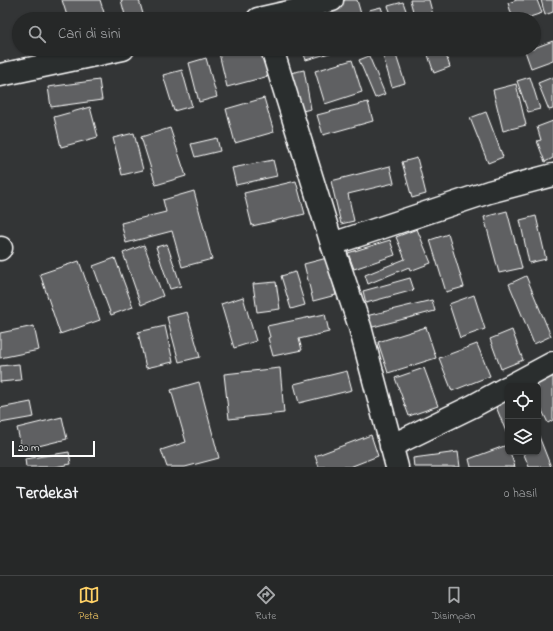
<!DOCTYPE html>
<html lang="id">
<head>
<meta charset="utf-8">
<style>
  :root { --surface:#262828; --page:#323434; --text:#f1f3f6; --muted:#a4a6a8; --line:#424445; --accent:#ffd166 }
  body { margin:0; font-family:"Indie Flower",sans-serif; background:var(--page); color:var(--text) }
  .controls { position:absolute; right:12px; bottom:12px; display:grid; overflow:hidden; border-radius:6px; box-shadow:0 1px 3px #0004 }
  .controls button { width:36px; height:36px; display:grid; place-items:center; padding:0; border:0; border-bottom:1px solid var(--line); background:var(--surface); color:var(--text); font:20px sans-serif }
  .scale { position:absolute; left:12px; bottom:10px; width:83px; box-sizing:border-box; padding-left:4px; border:2px solid #fff; border-top:0; font-size:11px; line-height:14px; white-space:nowrap; color:#fff; -webkit-text-stroke:3px #2a2d2e; paint-order:stroke }
  .list { margin:0; padding:0; list-style:none }
  h2 { display:flex; justify-content:space-between; align-items:center; height:52px; margin:0; padding:0 16px; font-size:17px }
  h2 small { font-size:13px; font-weight:400; color:var(--muted) }
  .icon { flex:none; width:22px; height:22px; fill:none; stroke:currentColor; stroke-width:2; stroke-linecap:round; stroke-linejoin:round }
  .map { position:relative; flex:none; width:553px; height:467px; overflow:hidden }
  .search { position:absolute; background:var(--surface); box-shadow:0 1px 3px #0004; left:12px; right:12px; top:12px; height:44px; display:flex; align-items:center; gap:10px; box-sizing:border-box; padding:0 14px; border-radius:22px; color:var(--muted); font-size:15px }
  .sheet { height:108px; background:var(--surface) }
  nav { display:flex; justify-content:space-around; align-items:center; box-sizing:border-box; height:56px; border-top:1px solid var(--line); background:var(--surface); font-size:11px; color:var(--muted) }
  nav a { display:grid; justify-items:center; gap:2px }
  nav .on { color:var(--accent) }
  .map>svg:first-child { display:block }
  .building { fill:#5f6162; stroke:#fff }
  .lines { fill:none; stroke-linecap:round; stroke-linejoin:round }
  .street-casing { stroke:#fff; stroke-width:25 }
  .street { stroke:#2a2d2e; stroke-width:22 }
</style>
</head>
<body>
<div class="map">
<svg width="553" height="467" viewBox="0 0 553 467">
  <rect width="100%" height="100%" fill="#333536"/>
  <filter id="ink" filterUnits="userSpaceOnUse"><feTurbulence type="fractalNoise" baseFrequency=".025" numOctaves="2"/><feDisplacementMap in="SourceGraphic" scale="8" xChannelSelector="R" yChannelSelector="G"/><feConvolveMatrix kernelMatrix="1 2 1 2 8 2 1 2 1" color-interpolation-filters="sRGB"/></filter>
  <g filter="url(#ink)">
    <path class="building" d="M 62,0 L 100,0 L 106,19 L 68,19 Z
      M 121,0 L 139,0 L 143,14 L 126,19 Z
      M 346,0 L 357,0 L 361,14 L 346,19 L 288,19 Z
      M 410,0 L 429,0 L 434,19 L 415,19 Z
      M 517,0 L 537,0 L 542,13 L 524,19 L 513,19 L 508,3 Z
      M 541,0 L 553,0 L 553,12 L 545,15 Z
      M 403,2 L 409,19 L 393,19 L 388,6 Z
      M 381,7 L 385,19 L 372,19 L 369,10 Z
      M 553,41 L 553,60 L 531,68 L 525,51 L 530,49 L 534,49 L 534,48 Z
      M 218,49 L 262,49 L 269,76 L 227,87 Z
      M 302,49 L 343,49 L 306,60 Z
      M 381,49 L 394,49 L 405,83 L 392,87 Z
      M 426,49 L 444,49 L 450,67 L 434,73 Z
      M 369,56 L 385,94 L 375,98 L 359,60 Z
      M 206,58 L 217,97 L 199,102 L 189,63 Z
      M 352,60 L 362,92 L 325,104 L 315,71 Z
      M 182,70 L 192,106 L 174,111 L 163,75 Z
      M 304,70 L 311,109 L 298,112 L 290,73 Z
      M 530,77 L 540,109 L 528,112 L 517,81 Z
      M 553,77 L 553,109 L 549,110 L 538,83 Z
      M 99,80 L 102,100 L 51,107 L 48,87 Z
      M 516,84 L 526,125 L 503,131 L 493,90 Z
      M 264,98 L 274,132 L 235,143 L 226,109 Z
      M 368,102 L 373,121 L 323,135 L 317,115 Z
      M 90,107 L 98,137 L 61,147 L 54,117 Z
      M 486,112 L 503,157 L 488,163 L 470,118 Z
      M 553,121 L 553,158 L 545,162 L 537,141 L 541,140 L 537,127 Z
      M 170,128 L 186,176 L 156,185 L 141,137 Z
      M 134,133 L 143,170 L 122,175 L 113,138 Z
      M 217,138 L 220,151 L 195,157 L 191,144 Z
      M 417,158 L 426,194 L 412,198 L 402,162 Z
      M 273,160 L 277,176 L 236,185 L 232,168 Z
      M 390,166 L 394,183 L 348,194 L 354,221 L 341,224 L 331,181 Z
      M 296,181 L 305,214 L 252,226 L 244,193 Z
      M 194,191 L 212,259 L 182,267 L 172,231 L 126,243 L 121,223 L 166,212 L 163,200 Z
      M 507,211 L 522,268 L 499,273 L 484,217 Z
      M 536,216 L 546,259 L 529,263 L 520,220 Z
      M 417,229 L 431,263 L 410,271 L 409,267 L 368,284 L 365,275 L 405,259 L 396,237 Z
      M 448,234 L 464,287 L 446,292 L 430,240 Z
      M 390,240 L 395,255 L 354,269 L 348,253 Z
      M 167,244 L 181,286 L 170,289 L 156,247 Z
      M 144,245 L 163,296 L 141,305 L 123,253 Z
      M 115,258 L 133,307 L 111,315 L 93,266 Z
      M 327,258 L 336,295 L 313,301 L 304,264 Z
      M 79,261 L 100,320 L 60,334 L 40,274 Z
      M 295,272 L 305,305 L 291,309 L 281,276 Z
      M 526,276 L 551,336 L 534,344 L 509,284 Z
      M 410,278 L 414,290 L 366,303 L 363,291 Z
      M 276,282 L 280,309 L 257,312 L 253,284 Z
      M 474,295 L 485,329 L 460,338 L 449,304 Z
      M 243,297 L 256,341 L 234,348 L 221,304 Z
      M 432,300 L 435,311 L 369,328 L 366,316 Z
      M 187,312 L 200,357 L 179,362 L 167,317 Z
      M 325,314 L 329,332 L 299,339 L 302,350 L 273,356 L 268,338 L 270,337 L 267,326 Z
      M 34,326 L 39,350 L 0,358 L 0,333 Z
      M 165,326 L 173,362 L 146,368 L 138,332 Z
      M 426,327 L 436,358 L 388,373 L 378,342 Z
      M 512,330 L 523,360 L 501,369 L 490,339 Z
      M 477,344 L 490,376 L 452,391 L 439,358 Z
      M 19,364 L 21,380 L 0,382 L 0,366 Z
      M 280,368 L 284,413 L 229,419 L 224,374 Z
      M 424,368 L 438,406 L 409,416 L 395,378 Z
      M 347,371 L 352,390 L 299,403 L 294,384 Z
      M 553,375 L 553,420 L 548,423 L 538,402 L 538,386 L 531,385 Z
      M 199,382 L 219,458 L 185,467 L 167,467 L 161,450 L 186,442 L 171,390 Z
      M 508,399 L 508,437 L 495,404 Z
      M 31,402 L 34,417 L 0,423 L 0,408 Z
      M 62,417 L 67,439 L 22,450 L 17,428 Z
      M 538,434 L 551,467 L 529,467 L 523,452 L 538,452 Z
      M 371,435 L 378,456 L 350,467 L 319,467 L 315,456 Z
      M 507,445 L 508,452 L 510,452 L 515,467 L 471,467 L 469,459 Z
      M 69,452 L 71,464 L 55,467 L 26,467 L 25,459 Z
      M 458,452 L 460,467 L 414,467 L 413,458 Z"/>
    <g class="lines">
      <g class="street-casing">
        <path id="street" d="M 258,19 L 298,10 L 332,0
          M 272,49 L 332,244 L 360,327 L 397,467
          M 0,75 L 123,49
          M 332,244 L 489,192 L 553,175
          M 0,249 L 1,248
          M 510,386 L 553,363
          M 391,446 L 473,406 L 508,387"/>
      </g>
      <use href="#street" class="street"/>
    </g>
  </g>
</svg>
<div class="controls">
<button><svg class="icon" aria-label="locate" viewBox="0 0 24 24"><circle cx="12" cy="12" r="6"/><path d="M12 2v4M12 18v4M2 12h4M18 12h4"/></svg></button>
<button><svg class="icon" aria-label="layers" viewBox="0 0 24 24"><path d="M12 4l9 5-9 5-9-5zM3 14l9 5 9-5"/></svg></button>
</div>
<div class="scale">20 m</div>
<div class="search"><svg class="icon" aria-label="search" viewBox="0 0 24 24"><circle cx="10" cy="10" r="6"/><path d="M15 15l6 6"/></svg>Cari di sini</div>
</div>
<section class="sheet">
<h2>Terdekat<small>0 hasil</small></h2>
<ul class="list">
</ul>
</section>
<nav>
<a class="on"><svg class="icon" aria-label="map" viewBox="0 0 24 24"><path d="M3 6l6-2 6 2 6-2v14l-6 2-6-2-6 2zM9 4v14M15 6v14"/></svg>Peta</a>
<a><svg class="icon" aria-label="directions" viewBox="0 0 24 24"><path d="M12 3l9 9-9 9-9-9zM9 14v-3h6M13 9l2 2-2 2"/></svg>Rute</a>
<a><svg class="icon" aria-label="saved" viewBox="0 0 24 24"><path d="M7 4h10v16l-5-4-5 4z"/></svg>Disimpan</a>
</nav>
</body>
</html>
